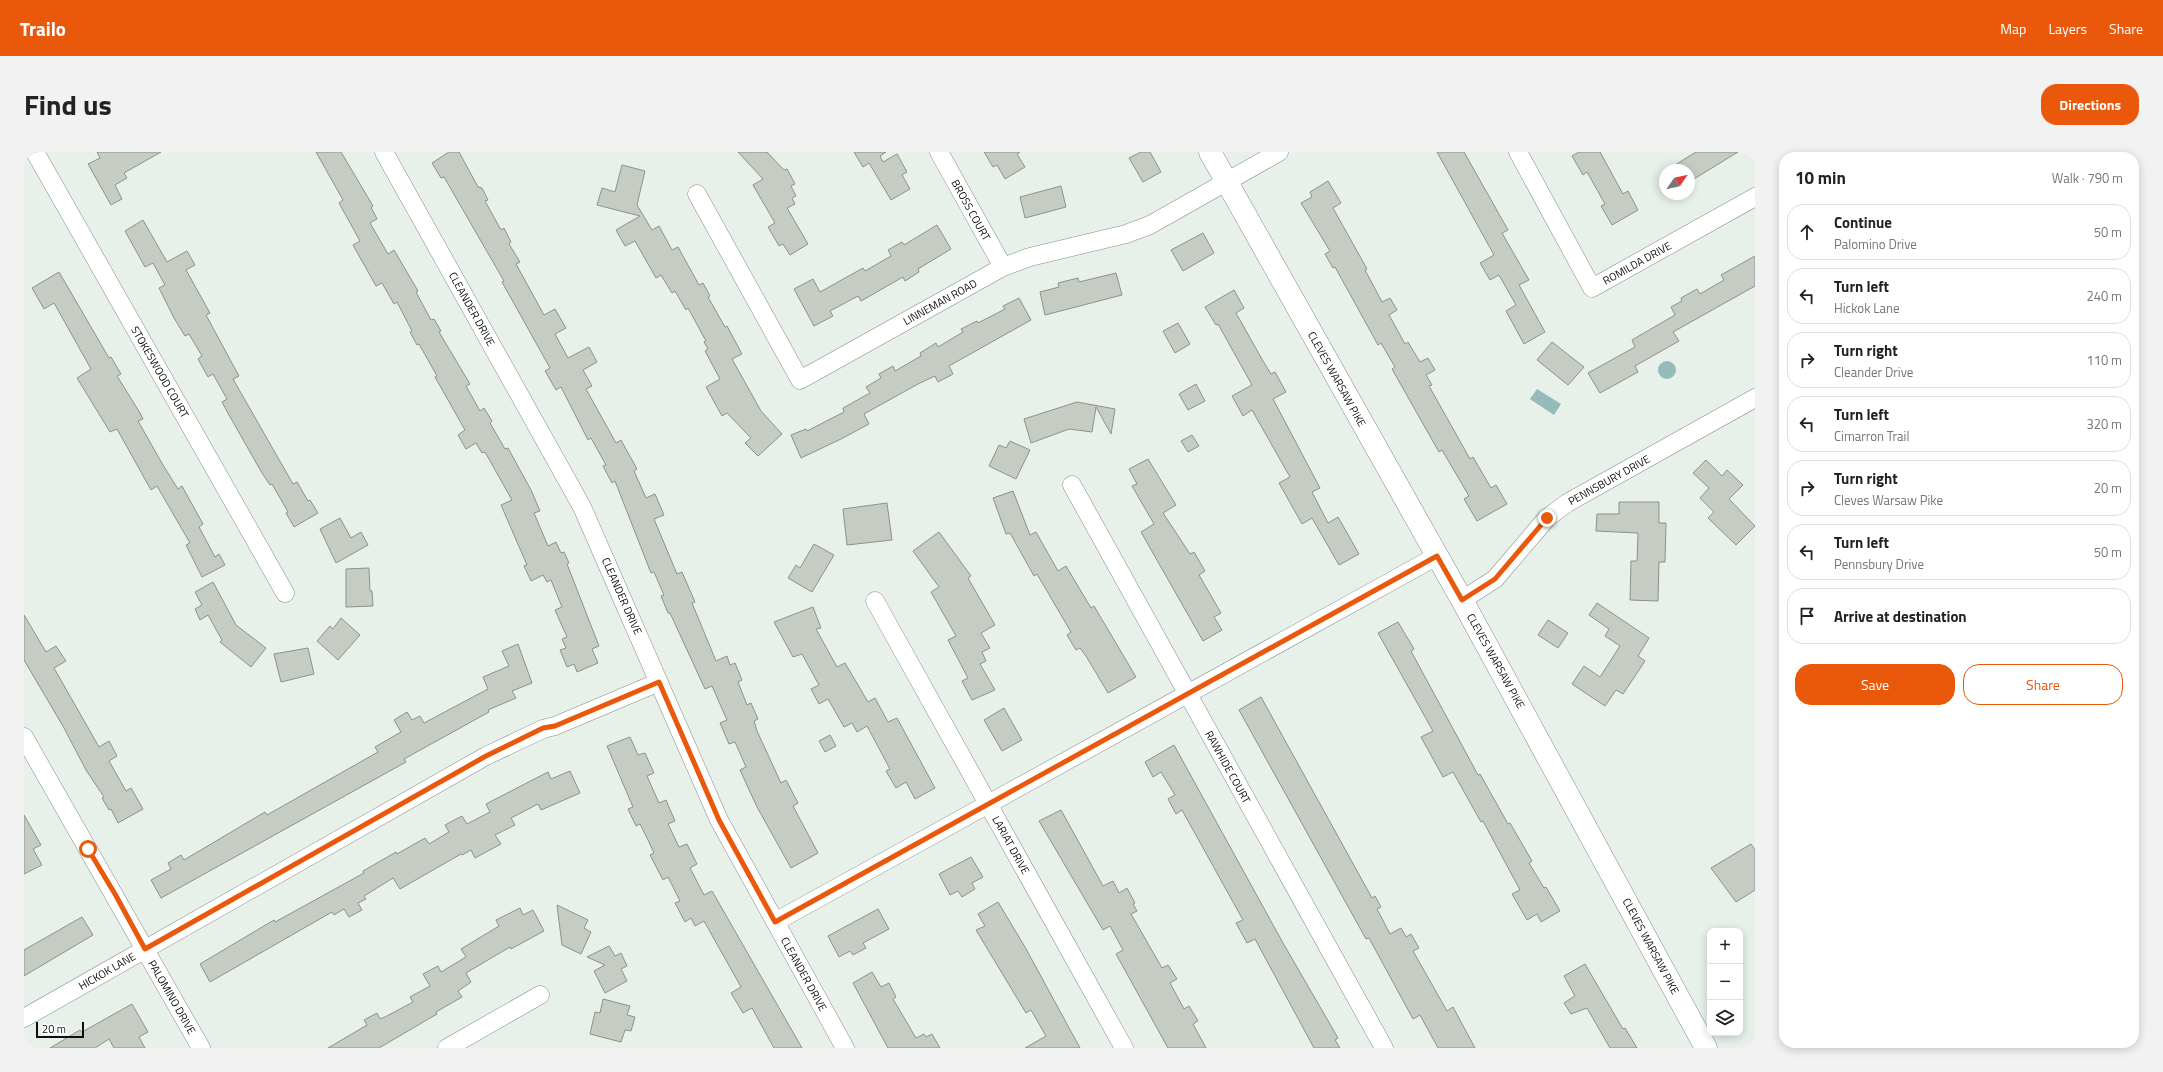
<!DOCTYPE html>
<html lang="en">
<head>
<meta charset="utf-8">
<style>
  :root { --surface:#fff; --page:#f2f2f2; --text:#222; --muted:#767676; --line:#e0e0e0; --accent:#ea580c }
  body { margin:0; font-family:"Titillium Web",sans-serif; background:var(--page); color:var(--text) }
  .controls { position:absolute; right:12px; bottom:12px; display:grid; overflow:hidden; border-radius:8px; box-shadow:0 2px 10px #0003 }
  .controls button { width:36px; height:36px; display:grid; place-items:center; padding:0; border:0; border-bottom:1px solid var(--line); background:var(--surface); color:var(--text); font:20px sans-serif }
  .compass { position:absolute; left:1635px; top:12px; width:36px; height:36px; border-radius:50%; background:var(--surface); box-shadow:0 2px 10px #0003; rotate:56deg }
  .scale { position:absolute; left:12px; bottom:10px; width:48px; box-sizing:border-box; padding-left:4px; border:2px solid #0c0f0d; border-top:0; font-size:11px; line-height:14px; white-space:nowrap; color:#0c0f0d; -webkit-text-stroke:3px #fff; paint-order:stroke }
  .stop { position:absolute; width:12px; height:12px; margin:-9px; border:3px solid #ea580c; border-radius:50%; background:#fff }
  .stop.end { background:#ea580c; border-color:#fff; box-shadow:0 1px 4px #0008 }
  .list { margin:0; padding:0; list-style:none }
  h2 { display:flex; justify-content:space-between; align-items:center; height:52px; margin:0; padding:0 16px; font-size:17px }
  h2 small { font-size:13px; font-weight:400; color:var(--muted) }
  .list li { display:grid; grid-template-columns:26px 1fr auto; gap:12px; align-items:center; box-sizing:border-box; height:56px; margin:0 8px 8px; padding:0 8px; border:1px solid var(--line); border-radius:16px }
  .list b { display:block; font-size:15px; white-space:nowrap }
  .list p { margin:0; font-size:13px; white-space:nowrap; color:var(--muted) }
  .list em { font-size:13px; font-style:normal; color:var(--muted) }
  .actions { display:flex; gap:8px; padding:12px 16px }
  .actions a { flex:1; padding:9px 0; border:1px solid var(--accent); border-radius:16px; text-align:center; font-size:14px; color:var(--accent) }
  .actions .main { background:var(--accent); color:#fff }
  .icon { flex:none; width:22px; height:22px; fill:none; stroke:currentColor; stroke-width:2; stroke-linecap:round; stroke-linejoin:round }
  .map { position:relative; flex:none; width:1731px; height:896px; overflow:hidden; border-radius:16px }
  header { display:flex; align-items:center; gap:24px; box-sizing:border-box; height:56px; padding:0 20px; background:var(--accent); color:#fff }
  header strong { font-size:19px }
  nav { display:flex; gap:22px; margin-inline-start:auto; font-size:14px }
  .intro { display:flex; align-items:center; justify-content:space-between; box-sizing:border-box; height:96px; padding:0 24px }
  h1 { margin:0; font-size:28px }
  .button { padding:10px 18px; border-radius:16px; background:var(--accent); color:#fff; font-size:14px; font-weight:700 }
  main { display:flex; gap:24px; padding:0 24px }
  aside { flex:1; background:var(--surface); border-radius:16px; box-shadow:0 2px 10px #0003 }
  .map>svg:first-child { display:block }
  .water { fill:#95bbba }
  .building { fill:#c6ccc3; stroke:#8d928a }
  .lines { fill:none; stroke-linecap:round; stroke-linejoin:round }
  .street-casing { stroke:#868e88; stroke-width:19 }
  .secondary-casing { stroke:#868e88; stroke-width:23 }
  .street { stroke:#fff; stroke-width:18 }
  .secondary { stroke:#fff; stroke-width:22 }
  .route { stroke:#ea580c; stroke-width:5 }
  .labels { text-anchor:middle; stroke-width:3; stroke-linejoin:round; paint-order:stroke }
  .street-label { font-size:11px; fill:#0c0f0d; stroke:#fff }
</style>
</head>
<body>
<header>
<strong>Trailo</strong>
<nav><a>Map</a><a>Layers</a><a>Share</a></nav>
</header>
<div class="intro"><h1>Find us</h1><a class="button">Directions</a></div>
<main>
<div class="map">
<svg width="1731" height="896" viewBox="0 0 1731 896">
  <rect width="100%" height="100%" fill="#e7f0e9"/>
  <path class="water" d="M1634 218a9 9 0 1 1 18 0a9 9 0 1 1-18 0Z
    M 1513,237 L 1537,252 L 1530,263 L 1506,247 Z"/>
  <path class="building" d="M 73,0 L 137,0 L 100,21 L 103,26 L 91,33 L 98,47 L 87,53 L 64,12 L 76,6 Z
    M 292,0 L 317,0 L 349,54 L 347,55 L 353,67 L 346,71 L 364,102 L 370,98 L 394,139 L 392,140 L 407,168 L 410,167 L 417,179 L 415,180 L 446,232 L 442,234 L 456,259 L 460,256 L 468,269 L 466,271 L 481,297 L 484,296 L 507,338 L 516,359 L 510,361 L 524,394 L 532,390 L 537,401 L 540,400 L 545,411 L 543,412 L 575,494 L 568,497 L 574,511 L 553,520 L 550,512 L 543,515 L 536,498 L 542,496 L 538,487 L 543,485 L 531,458 L 538,455 L 527,428 L 523,430 L 519,423 L 507,429 L 500,414 L 503,413 L 477,353 L 488,348 L 461,300 L 458,301 L 452,291 L 442,297 L 434,283 L 441,278 L 411,225 L 413,224 L 395,192 L 393,193 L 386,180 L 388,179 L 373,150 L 370,152 L 358,131 L 352,134 L 329,93 L 336,89 L 315,51 L 319,48 Z
    M 425,0 L 435,0 L 454,35 L 458,36 L 464,48 L 461,49 L 477,78 L 480,76 L 487,90 L 485,92 L 496,110 L 492,112 L 520,163 L 531,157 L 542,176 L 531,182 L 544,206 L 565,195 L 573,210 L 559,218 L 568,234 L 562,237 L 592,291 L 597,288 L 613,317 L 610,319 L 622,346 L 631,342 L 640,363 L 630,367 L 653,422 L 658,420 L 671,450 L 668,451 L 692,509 L 703,504 L 706,513 L 711,511 L 718,528 L 714,530 L 723,553 L 727,551 L 734,567 L 730,569 L 733,579 L 757,631 L 762,628 L 774,651 L 769,654 L 794,701 L 767,716 L 733,655 L 716,618 L 722,615 L 711,590 L 705,592 L 696,571 L 703,568 L 688,534 L 681,537 L 646,461 L 644,461 L 637,444 L 640,443 L 630,420 L 627,421 L 591,329 L 588,331 L 579,314 L 582,313 L 567,286 L 564,288 L 537,235 L 532,238 L 521,219 L 526,216 L 478,130 L 480,129 L 420,25 L 417,26 L 408,11 Z
    M 714,0 L 743,0 L 760,18 L 763,17 L 771,32 L 767,34 L 772,44 L 768,46 L 771,52 L 763,56 L 784,92 L 766,103 L 759,92 L 755,94 L 744,75 L 751,71 L 729,33 L 739,27 Z
    M 830,0 L 862,0 L 856,4 L 859,10 L 873,2 L 883,20 L 878,23 L 886,37 L 867,48 L 845,11 L 839,15 Z
    M 960,0 L 996,0 L 993,2 L 1001,15 L 981,27 L 973,13 L 969,15 Z
    M 1117,0 L 1126,0 L 1137,20 L 1119,30 L 1105,6 Z
    M 1413,0 L 1440,0 L 1484,78 L 1478,81 L 1505,128 L 1495,133 L 1521,180 L 1500,192 L 1482,159 L 1492,153 L 1475,123 L 1466,128 L 1456,111 L 1470,103 Z
    M 1555,0 L 1576,0 L 1599,42 L 1604,39 L 1614,58 L 1588,73 L 1577,54 L 1581,52 L 1563,20 L 1559,23 L 1548,4 Z
    M 1672,0 L 1714,0 L 1665,30 L 1665,18 L 1643,18 Z
    M 598,13 L 621,19 L 613,53 L 628,78 L 635,74 L 648,98 L 654,95 L 675,133 L 679,131 L 686,144 L 684,145 L 701,175 L 703,174 L 718,202 L 708,207 L 737,259 L 758,282 L 734,304 L 721,291 L 727,286 L 703,261 L 698,264 L 682,235 L 696,227 L 681,199 L 684,197 L 680,190 L 682,189 L 664,156 L 662,158 L 651,139 L 648,141 L 637,123 L 632,126 L 611,89 L 601,94 L 592,78 L 616,64 L 573,53 L 578,36 L 591,40 Z
    M 1304,29 L 1317,51 L 1309,56 L 1343,117 L 1341,118 L 1358,150 L 1366,146 L 1373,158 L 1365,163 L 1381,192 L 1384,190 L 1396,210 L 1404,206 L 1411,218 L 1402,223 L 1408,233 L 1405,234 L 1446,307 L 1449,305 L 1467,336 L 1472,333 L 1483,352 L 1453,369 L 1440,347 L 1445,344 L 1418,298 L 1415,300 L 1368,217 L 1371,215 L 1357,191 L 1354,193 L 1311,115 L 1309,116 L 1301,102 L 1306,99 L 1277,51 L 1288,45 L 1286,40 Z
    M 1037,34 L 1042,55 L 1001,66 L 996,45 Z
    M 119,68 L 143,110 L 163,99 L 171,113 L 162,118 L 186,161 L 182,163 L 215,224 L 209,227 L 269,332 L 273,330 L 284,349 L 286,348 L 294,361 L 270,375 L 262,361 L 264,360 L 248,332 L 246,333 L 238,321 L 205,263 L 198,250 L 203,247 L 189,222 L 184,225 L 174,207 L 178,204 L 165,182 L 161,184 L 150,166 L 135,136 L 141,133 L 129,111 L 121,115 L 101,79 Z
    M 913,73 L 927,97 L 894,117 L 895,120 L 881,129 L 879,125 L 837,149 L 834,144 L 806,159 L 809,164 L 790,174 L 770,137 L 789,127 L 796,140 L 839,116 L 841,119 L 867,104 L 864,98 L 878,90 L 880,93 Z
    M 1179,81 L 1190,101 L 1159,119 L 1147,98 Z
    M 1731,104 L 1731,134 L 1649,180 L 1655,189 L 1611,214 L 1614,220 L 1576,241 L 1564,221 L 1611,195 L 1608,188 L 1651,163 L 1647,155 L 1658,149 L 1657,146 L 1673,137 L 1676,142 L 1700,128 L 1697,123 Z
    M 35,120 L 85,206 L 87,205 L 97,222 L 93,224 L 116,261 L 119,267 L 114,269 L 139,313 L 154,337 L 158,334 L 179,372 L 175,375 L 191,405 L 195,402 L 201,413 L 178,425 L 162,393 L 166,391 L 133,334 L 127,338 L 93,277 L 86,280 L 53,226 L 67,217 L 30,151 L 20,157 L 8,136 Z
    M 1092,121 L 1098,143 L 1021,163 L 1016,140 L 1035,135 L 1034,131 L 1054,126 L 1055,130 Z
    M 1210,138 L 1220,156 L 1212,161 L 1239,209 L 1247,222 L 1251,220 L 1262,240 L 1249,247 L 1296,336 L 1288,340 L 1304,371 L 1314,365 L 1335,402 L 1315,413 L 1288,366 L 1278,372 L 1255,331 L 1266,325 L 1228,258 L 1219,264 L 1208,244 L 1228,233 L 1194,172 L 1192,173 L 1181,155 Z
    M 995,146 L 1007,168 L 925,214 L 929,222 L 914,230 L 911,224 L 894,232 L 840,262 L 845,272 L 817,287 L 777,306 L 767,283 L 782,277 L 783,279 L 820,260 L 819,256 L 846,241 L 842,235 L 857,226 L 855,222 L 869,214 L 871,219 L 897,204 L 896,201 L 912,191 L 914,195 L 939,180 L 937,177 L 953,169 L 954,171 L 981,157 L 979,154 Z
    M 1154,171 L 1166,192 L 1151,201 L 1139,179 Z
    M 1528,190 L 1560,215 L 1544,233 L 1513,208 Z
    M 1172,232 L 1181,249 L 1164,258 L 1155,242 Z
    M 1053,250 L 1091,257 L 1087,282 L 1072,255 L 1068,280 L 1045,277 L 1007,291 L 1000,267 Z
    M 1168,283 L 1175,294 L 1164,300 L 1157,289 Z
    M 986,289 L 1006,298 L 992,327 L 965,314 L 975,293 L 982,296 Z
    M 1124,307 L 1152,353 L 1139,361 L 1166,402 L 1170,400 L 1181,419 L 1175,423 L 1197,461 L 1190,465 L 1198,478 L 1179,489 L 1117,380 L 1130,372 L 1108,334 L 1113,332 L 1105,317 Z
    M 1682,308 L 1698,324 L 1703,318 L 1719,333 L 1705,347 L 1731,374 L 1712,393 L 1684,366 L 1690,360 L 1676,346 L 1685,336 L 1669,321 Z
    M 989,339 L 1006,383 L 1012,380 L 1034,419 L 1042,414 L 1067,456 L 1070,454 L 1112,525 L 1084,541 L 1062,504 L 1056,496 L 1052,498 L 1043,483 L 1047,480 L 1013,422 L 1010,424 L 986,381 L 982,382 L 969,346 Z
    M 1595,350 L 1635,350 L 1635,371 L 1642,371 L 1641,410 L 1635,410 L 1634,449 L 1606,448 L 1607,409 L 1613,409 L 1614,381 L 1572,379 L 1573,362 L 1595,362 Z
    M 863,351 L 868,388 L 823,393 L 819,357 Z
    M 316,366 L 327,386 L 337,380 L 344,393 L 312,411 L 296,377 Z
    M 915,380 L 947,424 L 944,426 L 971,473 L 957,481 L 966,496 L 958,500 L 962,509 L 956,512 L 971,538 L 948,548 L 938,529 L 944,526 L 924,488 L 932,484 L 907,440 L 915,435 L 889,399 Z
    M 790,392 L 810,403 L 788,440 L 764,426 L 772,413 L 776,416 Z
    M 345,416 L 346,439 L 348,439 L 349,454 L 322,455 L 322,417 Z
    M 189,430 L 212,473 L 242,496 L 227,515 L 196,490 L 198,488 L 184,463 L 176,468 L 171,457 L 178,453 L 171,440 Z
    M 1573,451 L 1625,486 L 1614,504 L 1621,509 L 1599,542 L 1592,538 L 1581,554 L 1548,532 L 1560,514 L 1576,525 L 1596,494 L 1581,484 L 1585,477 L 1565,463 Z
    M 789,455 L 797,476 L 792,477 L 813,515 L 821,511 L 844,550 L 851,546 L 864,570 L 873,566 L 911,636 L 891,647 L 882,630 L 872,636 L 862,619 L 866,617 L 843,574 L 833,580 L 828,571 L 820,575 L 804,547 L 795,552 L 787,537 L 795,533 L 778,502 L 769,505 L 750,470 Z
    M 0,463 L 22,500 L 32,494 L 42,509 L 30,516 L 75,595 L 85,589 L 93,604 L 85,609 L 102,639 L 107,636 L 119,657 L 94,671 L 87,657 L 85,658 L 78,646 L 80,645 L 62,618 L 40,576 L 0,508 Z
    M 317,466 L 336,483 L 314,508 L 293,489 L 306,474 L 309,477 Z
    M 1524,468 L 1544,481 L 1534,496 L 1514,483 Z
    M 1374,470 L 1390,497 L 1387,499 L 1454,623 L 1456,622 L 1484,672 L 1486,671 L 1508,709 L 1505,711 L 1520,736 L 1522,735 L 1536,759 L 1517,770 L 1513,762 L 1503,768 L 1488,742 L 1496,738 L 1459,669 L 1457,670 L 1429,620 L 1419,625 L 1397,585 L 1409,579 L 1354,481 Z
    M 494,492 L 508,531 L 488,539 L 492,546 L 464,558 L 465,560 L 380,607 L 382,610 L 137,746 L 127,728 L 147,717 L 144,711 L 157,703 L 160,708 L 241,660 L 243,663 L 354,600 L 351,595 L 377,580 L 370,568 L 383,560 L 388,568 L 396,564 L 400,571 L 464,537 L 459,525 L 485,514 L 478,499 Z
    M 284,496 L 290,522 L 257,530 L 250,502 Z
    M 1237,545 L 1348,746 L 1351,744 L 1357,755 L 1353,757 L 1366,782 L 1377,776 L 1382,785 L 1387,782 L 1395,796 L 1389,799 L 1423,859 L 1429,855 L 1451,896 L 1414,896 L 1396,863 L 1389,867 L 1345,786 L 1342,787 L 1215,558 Z
    M 980,556 L 998,588 L 978,599 L 960,568 Z
    M 806,583 L 812,594 L 801,600 L 795,589 Z
    M 606,585 L 614,603 L 621,601 L 630,621 L 623,624 L 635,651 L 642,648 L 651,669 L 644,672 L 655,695 L 663,692 L 673,712 L 666,716 L 680,743 L 688,739 L 778,896 L 750,896 L 728,856 L 719,861 L 707,841 L 717,835 L 680,769 L 671,774 L 667,766 L 661,770 L 651,751 L 656,749 L 644,725 L 639,728 L 626,703 L 630,701 L 624,688 L 616,672 L 612,674 L 604,657 L 609,655 L 583,594 Z
    M 1150,593 L 1259,791 L 1314,886 L 1311,888 L 1316,896 L 1290,896 L 1231,787 L 1223,791 L 1212,771 L 1219,768 L 1214,759 L 1158,658 L 1152,662 L 1144,647 L 1151,643 L 1137,620 L 1129,625 L 1121,610 Z
    M 546,619 L 556,641 L 517,658 L 514,652 L 487,666 L 491,673 L 471,683 L 477,692 L 451,706 L 447,698 L 438,703 L 437,702 L 376,737 L 369,726 L 340,744 L 342,747 L 334,751 L 338,758 L 325,765 L 320,757 L 310,763 L 308,760 L 186,830 L 176,812 L 250,768 L 251,770 L 340,721 L 339,719 L 372,700 L 373,702 L 401,686 L 405,692 L 425,680 L 421,673 L 438,664 L 443,672 L 466,660 L 462,652 L 524,620 L 527,627 Z
    M 1037,658 L 1079,734 L 1089,729 L 1095,741 L 1103,736 L 1111,751 L 1109,752 L 1113,759 L 1107,762 L 1138,816 L 1144,813 L 1153,827 L 1146,831 L 1160,857 L 1165,854 L 1174,869 L 1169,872 L 1182,896 L 1144,896 L 1092,802 L 1099,798 L 1086,774 L 1079,778 L 1015,669 Z
    M 0,663 L 17,693 L 9,697 L 18,713 L 0,722 Z
    M 1727,692 L 1731,698 L 1731,738 L 1712,750 L 1687,716 Z
    M 947,705 L 959,725 L 948,731 L 951,737 L 938,745 L 934,739 L 926,743 L 915,722 Z
    M 974,750 L 1001,795 L 1056,896 L 1001,896 L 1022,884 L 1007,858 L 1002,861 L 952,778 L 961,774 L 954,762 Z
    M 533,753 L 564,768 L 560,776 L 567,780 L 557,802 L 538,793 Z
    M 496,756 L 499,763 L 509,758 L 520,779 L 487,797 L 486,795 L 442,821 L 447,830 L 434,839 L 438,845 L 412,860 L 413,862 L 355,896 L 304,896 L 343,873 L 340,868 L 353,861 L 356,867 L 361,865 L 389,850 L 386,845 L 406,834 L 399,822 L 414,814 L 417,820 L 442,805 L 437,797 L 475,774 L 472,768 Z
    M 854,757 L 865,777 L 839,791 L 842,796 L 829,803 L 826,799 L 815,805 L 804,784 Z
    M 58,765 L 69,783 L 0,824 L 0,798 Z
    M 585,794 L 591,804 L 597,801 L 603,814 L 597,817 L 603,829 L 581,841 L 570,819 L 581,813 L 563,805 Z
    M 1561,812 L 1599,877 L 1601,876 L 1613,896 L 1586,896 L 1563,856 L 1547,862 L 1540,851 L 1551,844 L 1540,824 Z
    M 848,820 L 857,835 L 865,831 L 872,845 L 869,847 L 892,886 L 900,882 L 902,885 L 908,882 L 916,896 L 864,896 L 829,831 Z
    M 579,847 L 606,854 L 603,863 L 611,865 L 607,879 L 601,878 L 597,890 L 566,882 L 571,860 L 576,861 Z
    M 108,852 L 124,880 L 115,885 L 121,896 L 90,896 L 85,887 L 71,896 L 26,896 L 56,878 L 58,880 Z"/>
  <g class="lines">
    <g class="street-casing">
      <path id="street" d="M 11,0 L 261,441
        M 360,0 L 558,355 L 695,668 L 821,896
        M 915,0 L 979,115
        M 1494,0 L 1568,136 L 1731,45
        M 673,42 L 776,228 L 979,115 L 1006,105 L 1102,82 L 1126,73 L 1255,0
        M 1048,333 L 1360,896
        M 1438,448 L 1471,427 L 1523,366 L 1543,351 L 1731,246
        M 851,449 L 1100,896
        M 0,585 L 177,896
        M 751,770 L 1413,404
        M 0,866 L 462,604 L 519,577 L 531,574 L 635,530
        M 423,896 L 516,843"/>
    </g>
    <g class="secondary-casing">
      <path id="secondary" d="M 1186,0 L 1438,448 L 1682,896"/>
    </g>
    <use href="#street" class="street"/>
    <use href="#secondary" class="secondary"/>
  </g>
  <g class="lines">
    <path class="route" d="M 64,697 L 91,742 L 121,797 L 462,604 L 519,576 L 531,574 L 635,530 L 695,668 L 751,770 L 1413,404 L 1438,448 L 1471,427 L 1523,366"/>
  </g>
  <g class="labels">
    <g class="street-label">
      <text transform="translate(947 58) rotate(61)" y="4">BROSS COURT</text>
      <text transform="translate(1613 111) rotate(-29)" y="4">ROMILDA DRIVE</text>
      <text transform="translate(916 150) rotate(-29)" y="4">LINNEMAN ROAD</text>
      <text transform="translate(448 157) rotate(61)" y="4">CLEANDER DRIVE</text>
      <text transform="translate(136 220) rotate(60)" y="4">STOKESWOOD COURT</text>
      <text transform="translate(1313 227) rotate(61)" y="4">CLEVES WARSAW PIKE</text>
      <text transform="translate(1585 328) rotate(-29)" y="4">PENNSBURY DRIVE</text>
      <text transform="translate(598 444) rotate(66)" y="4">CLEANDER DRIVE</text>
      <text transform="translate(1472 509) rotate(61)" y="4">CLEVES WARSAW PIKE</text>
      <text transform="translate(1204 615) rotate(61)" y="4">RAWHIDE COURT</text>
      <text transform="translate(987 693) rotate(61)" y="4">LARIAT DRIVE</text>
      <text transform="translate(1627 794) rotate(62)" y="4">CLEVES WARSAW PIKE</text>
      <text transform="translate(83 819) rotate(-30)" y="4">HICKOK LANE</text>
      <text transform="translate(780 822) rotate(61)" y="4">CLEANDER DRIVE</text>
      <text transform="translate(148 845) rotate(60)" y="4">PALOMINO DRIVE</text>
    </g>
  </g>
</svg>
<div class="controls">
<button>+</button>
<button>−</button>
<button><svg class="icon" aria-label="layers" viewBox="0 0 24 24"><path d="M12 4l9 5-9 5-9-5zM3 14l9 5 9-5"/></svg></button>
</div>
<svg class="compass" viewBox="-18 -18 36 36"><path d="M0-13l5 13h-10z" fill="#e53935"/><path d="M0 13l5-13h-10z" fill="#767676"/></svg>
<div class="scale">20 m</div>
<div class="stop" style="left:64px;top:697px"></div>
<div class="stop end" style="left:1523px;top:366px"></div>
</div>
<aside>
<h2>10 min<small>Walk · 790 m</small></h2>
<ul class="list">
<li><svg class="icon" aria-label="ahead" viewBox="0 0 24 24"><path d="M12 20V5M6 11l6-6 6 6"/></svg><div><b>Continue</b><p>Palomino Drive</p></div><em>50 m</em></li>
<li><svg class="icon" aria-label="left" viewBox="0 0 24 24"><path d="M17 20v-9H6M10 6l-5 5 5 5"/></svg><div><b>Turn left</b><p>Hickok Lane</p></div><em>240 m</em></li>
<li><svg class="icon" aria-label="right" viewBox="0 0 24 24"><path d="M7 20v-9h11M14 6l5 5-5 5"/></svg><div><b>Turn right</b><p>Cleander Drive</p></div><em>110 m</em></li>
<li><svg class="icon" aria-label="left" viewBox="0 0 24 24"><path d="M17 20v-9H6M10 6l-5 5 5 5"/></svg><div><b>Turn left</b><p>Cimarron Trail</p></div><em>320 m</em></li>
<li><svg class="icon" aria-label="right" viewBox="0 0 24 24"><path d="M7 20v-9h11M14 6l5 5-5 5"/></svg><div><b>Turn right</b><p>Cleves Warsaw Pike</p></div><em>20 m</em></li>
<li><svg class="icon" aria-label="left" viewBox="0 0 24 24"><path d="M17 20v-9H6M10 6l-5 5 5 5"/></svg><div><b>Turn left</b><p>Pennsbury Drive</p></div><em>50 m</em></li>
<li><svg class="icon" aria-label="arrive" viewBox="0 0 24 24"><path d="M6 21V4h12l-3 4 3 4H6"/></svg><div><b>Arrive at destination</b></div></li>
</ul>
<div class="actions"><a class="main">Save</a><a>Share</a></div>
</aside>
</main>
</body>
</html>
